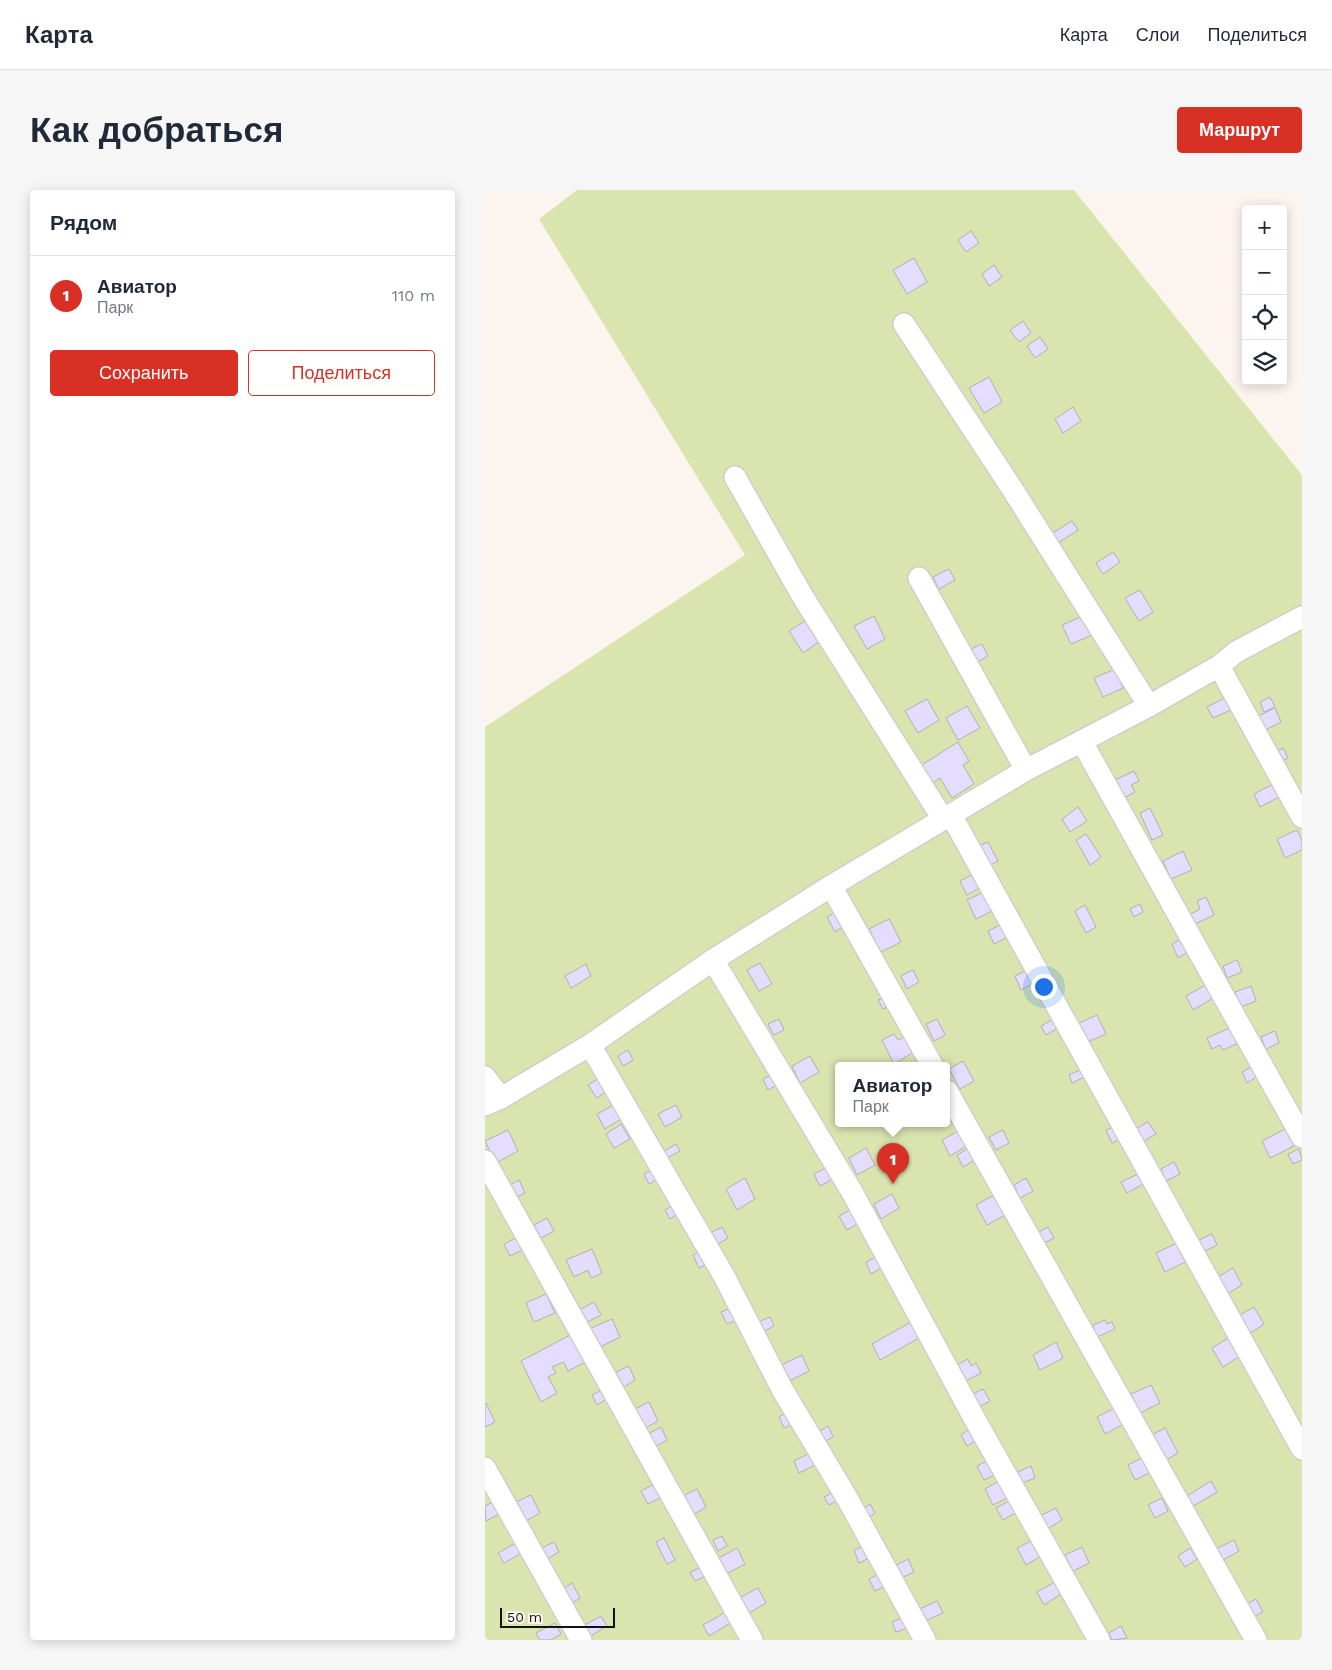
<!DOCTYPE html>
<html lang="ru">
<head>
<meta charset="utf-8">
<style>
  :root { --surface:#fff; --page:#f6f6f7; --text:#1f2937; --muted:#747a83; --line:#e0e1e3; --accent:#d93025 }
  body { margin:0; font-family:"Work Sans",sans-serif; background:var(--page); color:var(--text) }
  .controls { position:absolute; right:15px; top:15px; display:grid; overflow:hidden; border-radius:5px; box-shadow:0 2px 12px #0003 }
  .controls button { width:45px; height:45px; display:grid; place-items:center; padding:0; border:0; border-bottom:1px solid var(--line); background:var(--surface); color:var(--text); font:25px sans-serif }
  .scale { position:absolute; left:15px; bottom:12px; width:115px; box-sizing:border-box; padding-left:5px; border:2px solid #141210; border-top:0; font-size:14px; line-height:18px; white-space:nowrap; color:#141210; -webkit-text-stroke:4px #fcf4ef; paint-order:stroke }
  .you { position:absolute; left:558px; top:796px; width:18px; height:18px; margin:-12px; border:4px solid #fff; border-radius:50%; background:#1a73e8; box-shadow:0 0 0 8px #1a73e833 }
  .badge { display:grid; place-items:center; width:32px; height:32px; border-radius:50%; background:var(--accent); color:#fff; font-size:16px; font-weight:700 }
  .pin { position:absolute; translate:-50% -41px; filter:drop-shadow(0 1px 2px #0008) }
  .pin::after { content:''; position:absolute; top:26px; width:18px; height:15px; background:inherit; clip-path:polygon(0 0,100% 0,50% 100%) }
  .popup { position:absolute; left:350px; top:872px; width:115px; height:65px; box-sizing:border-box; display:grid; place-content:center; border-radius:5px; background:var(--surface); filter:drop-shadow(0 1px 4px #0005); font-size:16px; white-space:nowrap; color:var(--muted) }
  .popup b { font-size:19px; color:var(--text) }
  .popup::after { content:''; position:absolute; left:50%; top:100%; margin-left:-10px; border:10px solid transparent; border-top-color:var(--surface) }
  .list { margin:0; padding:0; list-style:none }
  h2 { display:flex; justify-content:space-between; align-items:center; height:65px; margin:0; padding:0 20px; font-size:21px }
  h2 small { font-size:16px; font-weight:400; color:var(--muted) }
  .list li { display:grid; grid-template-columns:32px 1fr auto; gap:15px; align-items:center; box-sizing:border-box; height:80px; padding:0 20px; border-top:1px solid var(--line) }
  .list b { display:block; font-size:19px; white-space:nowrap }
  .list p { margin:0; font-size:16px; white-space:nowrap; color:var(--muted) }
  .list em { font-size:16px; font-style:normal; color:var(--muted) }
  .actions { display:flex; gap:10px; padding:15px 20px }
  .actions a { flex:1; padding:11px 0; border:1px solid var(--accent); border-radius:5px; text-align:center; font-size:18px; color:var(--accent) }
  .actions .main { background:var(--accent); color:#fff }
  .icon { flex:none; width:28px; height:28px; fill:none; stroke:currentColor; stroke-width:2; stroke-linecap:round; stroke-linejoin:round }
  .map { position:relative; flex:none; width:817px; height:1450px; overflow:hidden; border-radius:5px }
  header { display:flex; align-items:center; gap:30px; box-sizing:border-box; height:70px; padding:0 25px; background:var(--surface); border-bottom:1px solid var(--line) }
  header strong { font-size:24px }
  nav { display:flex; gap:28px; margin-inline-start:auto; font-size:18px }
  .intro { display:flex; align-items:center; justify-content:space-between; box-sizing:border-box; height:120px; padding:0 30px }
  h1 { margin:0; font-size:35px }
  .button { padding:12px 22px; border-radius:5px; background:var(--accent); color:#fff; font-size:18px; font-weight:700 }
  main { display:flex; gap:30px; padding:0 30px }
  aside { flex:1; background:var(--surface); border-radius:5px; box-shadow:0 2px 12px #0003 }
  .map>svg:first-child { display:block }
  .green { fill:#d9e4af; fill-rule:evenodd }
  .building { fill:#e4ddfd; stroke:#b0afb6 }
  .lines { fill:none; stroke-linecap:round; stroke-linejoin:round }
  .minor-casing { stroke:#d4cdc8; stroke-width:24 }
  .minor { stroke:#fff; stroke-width:21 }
</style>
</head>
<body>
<header>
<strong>Карта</strong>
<nav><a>Карта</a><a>Слои</a><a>Поделиться</a></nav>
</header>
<div class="intro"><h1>Как добраться</h1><a class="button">Маршрут</a></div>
<main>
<aside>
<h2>Рядом<small></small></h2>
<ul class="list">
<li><span class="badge">1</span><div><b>Авиатор</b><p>Парк</p></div><em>110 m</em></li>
</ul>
<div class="actions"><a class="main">Сохранить</a><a>Поделиться</a></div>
</aside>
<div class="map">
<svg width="817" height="1450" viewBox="0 0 817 1450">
  <rect width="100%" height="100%" fill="#fcf4ef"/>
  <path class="green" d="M 92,0 L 589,0 L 817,285 L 817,1450 L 0,1450 L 0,537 L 260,365 L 54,29 ZM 354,875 L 462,875 L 462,933 L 354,933 Z"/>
  <path class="building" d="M 486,41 L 494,53 L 481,62 L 473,50 Z
    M 429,68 L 442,92 L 422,104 L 408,80 Z
    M 509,75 L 517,87 L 504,96 L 497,84 Z
    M 538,131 L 546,143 L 534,152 L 525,140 Z
    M 555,147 L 563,159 L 550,168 L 542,156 Z
    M 504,187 L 517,212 L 499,223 L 484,198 Z
    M 588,217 L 596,231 L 578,243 L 570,229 Z
    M 587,331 L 593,340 L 573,353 L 566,344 Z
    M 628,362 L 635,372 L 618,384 L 611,373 Z
    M 464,379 L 470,390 L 454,399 L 448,387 Z
    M 655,400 L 668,422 L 654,431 L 640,408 Z
    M 389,426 L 400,449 L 382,459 L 369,436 Z
    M 598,426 L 607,445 L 586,454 L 577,435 Z
    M 325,428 L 338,449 L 318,463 L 304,441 Z
    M 497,454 L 503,466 L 492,472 L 486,459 Z
    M 630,479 L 638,498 L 618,507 L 609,488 Z
    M 785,507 L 790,517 L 779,522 L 775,512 Z
    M 740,508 L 746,520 L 728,528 L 722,517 Z
    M 442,509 L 454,530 L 433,543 L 420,521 Z
    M 482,516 L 495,538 L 473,550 L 461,528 Z
    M 790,518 L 796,532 L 776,542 L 769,528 Z
    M 473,552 L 484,571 L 478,575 L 489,594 L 467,608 L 455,588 L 446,594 L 435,576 Z
    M 798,558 L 803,568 L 792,573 L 787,564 Z
    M 649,581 L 654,591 L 646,595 L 650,602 L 639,608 L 630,590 Z
    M 788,594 L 794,607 L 775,617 L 769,604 Z
    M 593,617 L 602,631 L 585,642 L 577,629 Z
    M 665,618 L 678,645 L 667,650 L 655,623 Z
    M 812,640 L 817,650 L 817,660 L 800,668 L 792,649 Z
    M 601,644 L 616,667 L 605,675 L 591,650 Z
    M 503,652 L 513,671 L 502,677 L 492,657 Z
    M 698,661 L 707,680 L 686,689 L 678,671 Z
    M 489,684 L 496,697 L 482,705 L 475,691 Z
    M 503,700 L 511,719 L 491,729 L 482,710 Z
    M 721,707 L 729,725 L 710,734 L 706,724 L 715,719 L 712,711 Z
    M 655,714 L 658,722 L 649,727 L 645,719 Z
    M 600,715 L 611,737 L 601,743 L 590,721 Z
    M 354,720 L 362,734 L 350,742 L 342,727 Z
    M 404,729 L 416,752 L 396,762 L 384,739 Z
    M 519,733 L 524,746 L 509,754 L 503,741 Z
    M 700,747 L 706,760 L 693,768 L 687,754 Z
    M 752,770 L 757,782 L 742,788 L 738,776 Z
    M 275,773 L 287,794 L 274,801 L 262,780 Z
    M 101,774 L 106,786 L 86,798 L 80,786 Z
    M 428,780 L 434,792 L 422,799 L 416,786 Z
    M 540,781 L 547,794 L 536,800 L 530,786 Z
    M 726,792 L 733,805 L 708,820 L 701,806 Z
    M 766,796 L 771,811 L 755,817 L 750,802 Z
    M 402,806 L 406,815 L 398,819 L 393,810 Z
    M 612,825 L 621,844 L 600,853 L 592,834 Z
    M 570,828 L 575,837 L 561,845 L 556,836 Z
    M 294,829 L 299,840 L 289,845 L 283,834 Z
    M 452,829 L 460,845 L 449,851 L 441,834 Z
    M 747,837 L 754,853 L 738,860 L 735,855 L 727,859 L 722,848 Z
    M 790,841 L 794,853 L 781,859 L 776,847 Z
    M 409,844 L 413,850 L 419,847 L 427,863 L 409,874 L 397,850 Z
    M 143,860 L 148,870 L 138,876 L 133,866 Z
    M 325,866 L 334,882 L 315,893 L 307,876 Z
    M 478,871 L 489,891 L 475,899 L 464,879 Z
    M 768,876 L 773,886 L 762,893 L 757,882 Z
    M 595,880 L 599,887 L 587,893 L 584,885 Z
    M 290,883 L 295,893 L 283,900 L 278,889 Z
    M 117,886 L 124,899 L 112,908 L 103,895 Z
    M 129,915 L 136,929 L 120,939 L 112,924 Z
    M 191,915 L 197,927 L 180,937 L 173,924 Z
    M 663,932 L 671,944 L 659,951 L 652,938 Z
    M 136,934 L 145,949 L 129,958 L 121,944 Z
    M 628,937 L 635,949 L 627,953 L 621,940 Z
    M 800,939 L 809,956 L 785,968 L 777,951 Z
    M 23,940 L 33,961 L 11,973 L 0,951 Z
    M 475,940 L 483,955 L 465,966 L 457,950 Z
    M 518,940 L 524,953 L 511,960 L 504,947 Z
    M 191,954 L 195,961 L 180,969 L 176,963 Z
    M 487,956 L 493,968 L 478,977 L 472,965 Z
    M 381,958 L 390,975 L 372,985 L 364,968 Z
    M 814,959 L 817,970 L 808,974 L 803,964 Z
    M 689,972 L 695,984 L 681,991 L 676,979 Z
    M 345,976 L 351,987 L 335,996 L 329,984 Z
    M 170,978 L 175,988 L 164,994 L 159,984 Z
    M 655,983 L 660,993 L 642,1003 L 636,992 Z
    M 260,988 L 270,1009 L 252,1020 L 241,999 Z
    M 541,988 L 548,1001 L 535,1008 L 529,995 Z
    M 34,990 L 40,1003 L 28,1009 L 23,996 Z
    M 407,1004 L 414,1018 L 396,1029 L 389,1014 Z
    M 511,1004 L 522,1024 L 502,1035 L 491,1015 Z
    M 191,1014 L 196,1022 L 185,1029 L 180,1020 Z
    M 365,1020 L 372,1034 L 362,1040 L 354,1026 Z
    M 62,1028 L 69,1041 L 56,1048 L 49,1035 Z
    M 237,1037 L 243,1048 L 231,1055 L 225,1043 Z
    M 563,1037 L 569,1048 L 559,1053 L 554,1042 Z
    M 727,1044 L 732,1055 L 720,1061 L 714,1050 Z
    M 33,1047 L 39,1059 L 25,1066 L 19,1054 Z
    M 692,1053 L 700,1072 L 680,1082 L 671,1063 Z
    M 107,1059 L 117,1083 L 106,1088 L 103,1080 L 89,1087 L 81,1070 Z
    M 218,1060 L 224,1073 L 214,1078 L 208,1065 Z
    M 393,1066 L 398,1077 L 386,1084 L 381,1072 Z
    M 748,1078 L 757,1095 L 740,1105 L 731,1088 Z
    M 61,1104 L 70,1123 L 49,1132 L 41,1113 Z
    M 109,1112 L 116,1125 L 98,1134 L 91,1122 Z
    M 249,1117 L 254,1129 L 242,1134 L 236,1122 Z
    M 769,1117 L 779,1134 L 764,1144 L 753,1126 Z
    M 285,1127 L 289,1136 L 275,1143 L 271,1133 Z
    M 127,1129 L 135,1147 L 115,1157 L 106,1138 Z
    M 620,1130 L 622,1134 L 627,1132 L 630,1139 L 612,1147 L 608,1135 Z
    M 426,1132 L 434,1148 L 395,1170 L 387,1154 Z
    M 85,1145 L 92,1159 L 97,1157 L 104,1170 L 83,1181 L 79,1172 L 67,1177 L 71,1183 L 63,1187 L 72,1203 L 56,1212 L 36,1171 Z
    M 745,1147 L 755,1166 L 738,1177 L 727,1158 Z
    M 571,1152 L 578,1168 L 555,1180 L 548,1165 Z
    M 317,1165 L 324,1181 L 304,1191 L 296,1175 Z
    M 483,1169 L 486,1176 L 491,1173 L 496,1183 L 481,1191 L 472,1175 Z
    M 144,1176 L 150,1190 L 139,1197 L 131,1182 Z
    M 666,1195 L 675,1213 L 655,1223 L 646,1204 Z
    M 119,1199 L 123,1208 L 112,1215 L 107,1205 Z
    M 498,1199 L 505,1211 L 494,1217 L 488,1204 Z
    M 164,1212 L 173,1231 L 160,1238 L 150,1219 Z
    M 1,1213 L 10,1232 L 0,1237 L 0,1214 Z
    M 630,1218 L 637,1235 L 620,1244 L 612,1227 Z
    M 305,1221 L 310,1233 L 299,1238 L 294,1227 Z
    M 343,1236 L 348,1247 L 337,1253 L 332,1243 Z
    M 176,1237 L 182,1250 L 170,1257 L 163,1244 Z
    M 680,1238 L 693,1263 L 681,1270 L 667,1245 Z
    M 485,1239 L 491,1250 L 482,1256 L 476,1245 Z
    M 327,1262 L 332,1274 L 314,1283 L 309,1271 Z
    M 659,1267 L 666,1282 L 650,1290 L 643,1275 Z
    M 504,1270 L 511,1284 L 499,1290 L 492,1276 Z
    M 546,1276 L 550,1288 L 537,1293 L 533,1282 Z
    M 514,1291 L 522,1308 L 508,1315 L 500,1299 Z
    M 726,1291 L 732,1302 L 708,1316 L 702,1306 Z
    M 171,1293 L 177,1307 L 163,1314 L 156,1301 Z
    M 212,1299 L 221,1317 L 208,1325 L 198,1306 Z
    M 351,1301 L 355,1309 L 344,1315 L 339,1307 Z
    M 46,1305 L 55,1323 L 39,1332 L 29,1313 Z
    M 677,1308 L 683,1321 L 670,1328 L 663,1315 Z
    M 12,1310 L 18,1322 L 1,1331 L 0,1316 Z
    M 524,1311 L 530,1323 L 518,1330 L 511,1318 Z
    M 385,1314 L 390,1323 L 383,1328 L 378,1319 Z
    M 571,1318 L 577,1330 L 562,1339 L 555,1326 Z
    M 237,1346 L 242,1356 L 233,1361 L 228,1350 Z
    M 179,1348 L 190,1370 L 182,1374 L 171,1352 Z
    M 548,1350 L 556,1366 L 541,1375 L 532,1358 Z
    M 749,1350 L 754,1361 L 734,1372 L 729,1360 Z
    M 69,1352 L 74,1362 L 60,1370 L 55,1359 Z
    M 31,1353 L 37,1363 L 19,1373 L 13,1363 Z
    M 382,1355 L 386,1367 L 374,1373 L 369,1360 Z
    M 597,1357 L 604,1373 L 588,1381 L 580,1365 Z
    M 252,1358 L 260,1374 L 241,1384 L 234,1368 Z
    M 705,1358 L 712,1369 L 700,1377 L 693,1366 Z
    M 423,1369 L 429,1382 L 416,1388 L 410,1376 Z
    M 217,1377 L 221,1386 L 210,1391 L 205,1382 Z
    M 396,1383 L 402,1395 L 390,1401 L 384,1389 Z
    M 570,1392 L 576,1404 L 559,1415 L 552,1402 Z
    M 87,1393 L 95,1408 L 85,1414 L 77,1400 Z
    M 273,1398 L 281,1413 L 264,1423 L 256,1407 Z
    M 771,1409 L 778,1422 L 768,1427 L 762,1414 Z
    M 452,1411 L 458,1423 L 440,1431 L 435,1419 Z
    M 241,1422 L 247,1432 L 224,1446 L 218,1435 Z
    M 116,1426 L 122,1436 L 104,1447 L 98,1436 Z
    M 421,1426 L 425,1437 L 411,1442 L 407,1432 Z
    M 70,1433 L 76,1444 L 66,1450 L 55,1450 L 51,1443 Z
    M 636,1436 L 642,1448 L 627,1450 L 624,1443 Z"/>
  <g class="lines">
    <g class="minor-casing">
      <path id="minor" d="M 419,134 L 526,297 L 664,516
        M 250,287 L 318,407 L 458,629
        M 434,388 L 541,580
        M 734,476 L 817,627
        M 597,552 L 817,947
        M 466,625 L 817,1259
        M 346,696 L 447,875
        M 228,770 L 367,1002 L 488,1226 L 614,1450
        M 105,855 L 239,1086 L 297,1199 L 362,1308 L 440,1450
        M 0,887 L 16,908
        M 462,901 L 771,1450
        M 0,915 L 16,908 L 105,855 L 228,770 L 346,696 L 541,580 L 664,516 L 734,476 L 751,462 L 817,427
        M 0,971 L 267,1450
        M 0,1278 L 96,1450"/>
    </g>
    <use href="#minor" class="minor"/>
  </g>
</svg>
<div class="controls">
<button>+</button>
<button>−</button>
<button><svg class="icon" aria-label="locate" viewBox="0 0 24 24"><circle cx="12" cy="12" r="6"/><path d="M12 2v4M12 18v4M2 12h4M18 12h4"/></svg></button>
<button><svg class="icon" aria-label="layers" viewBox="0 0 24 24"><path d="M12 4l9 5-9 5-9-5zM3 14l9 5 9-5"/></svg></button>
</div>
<div class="scale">50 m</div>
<div class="you"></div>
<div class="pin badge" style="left:408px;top:994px">1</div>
<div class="popup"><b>Авиатор</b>Парк</div>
</div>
</main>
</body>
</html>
